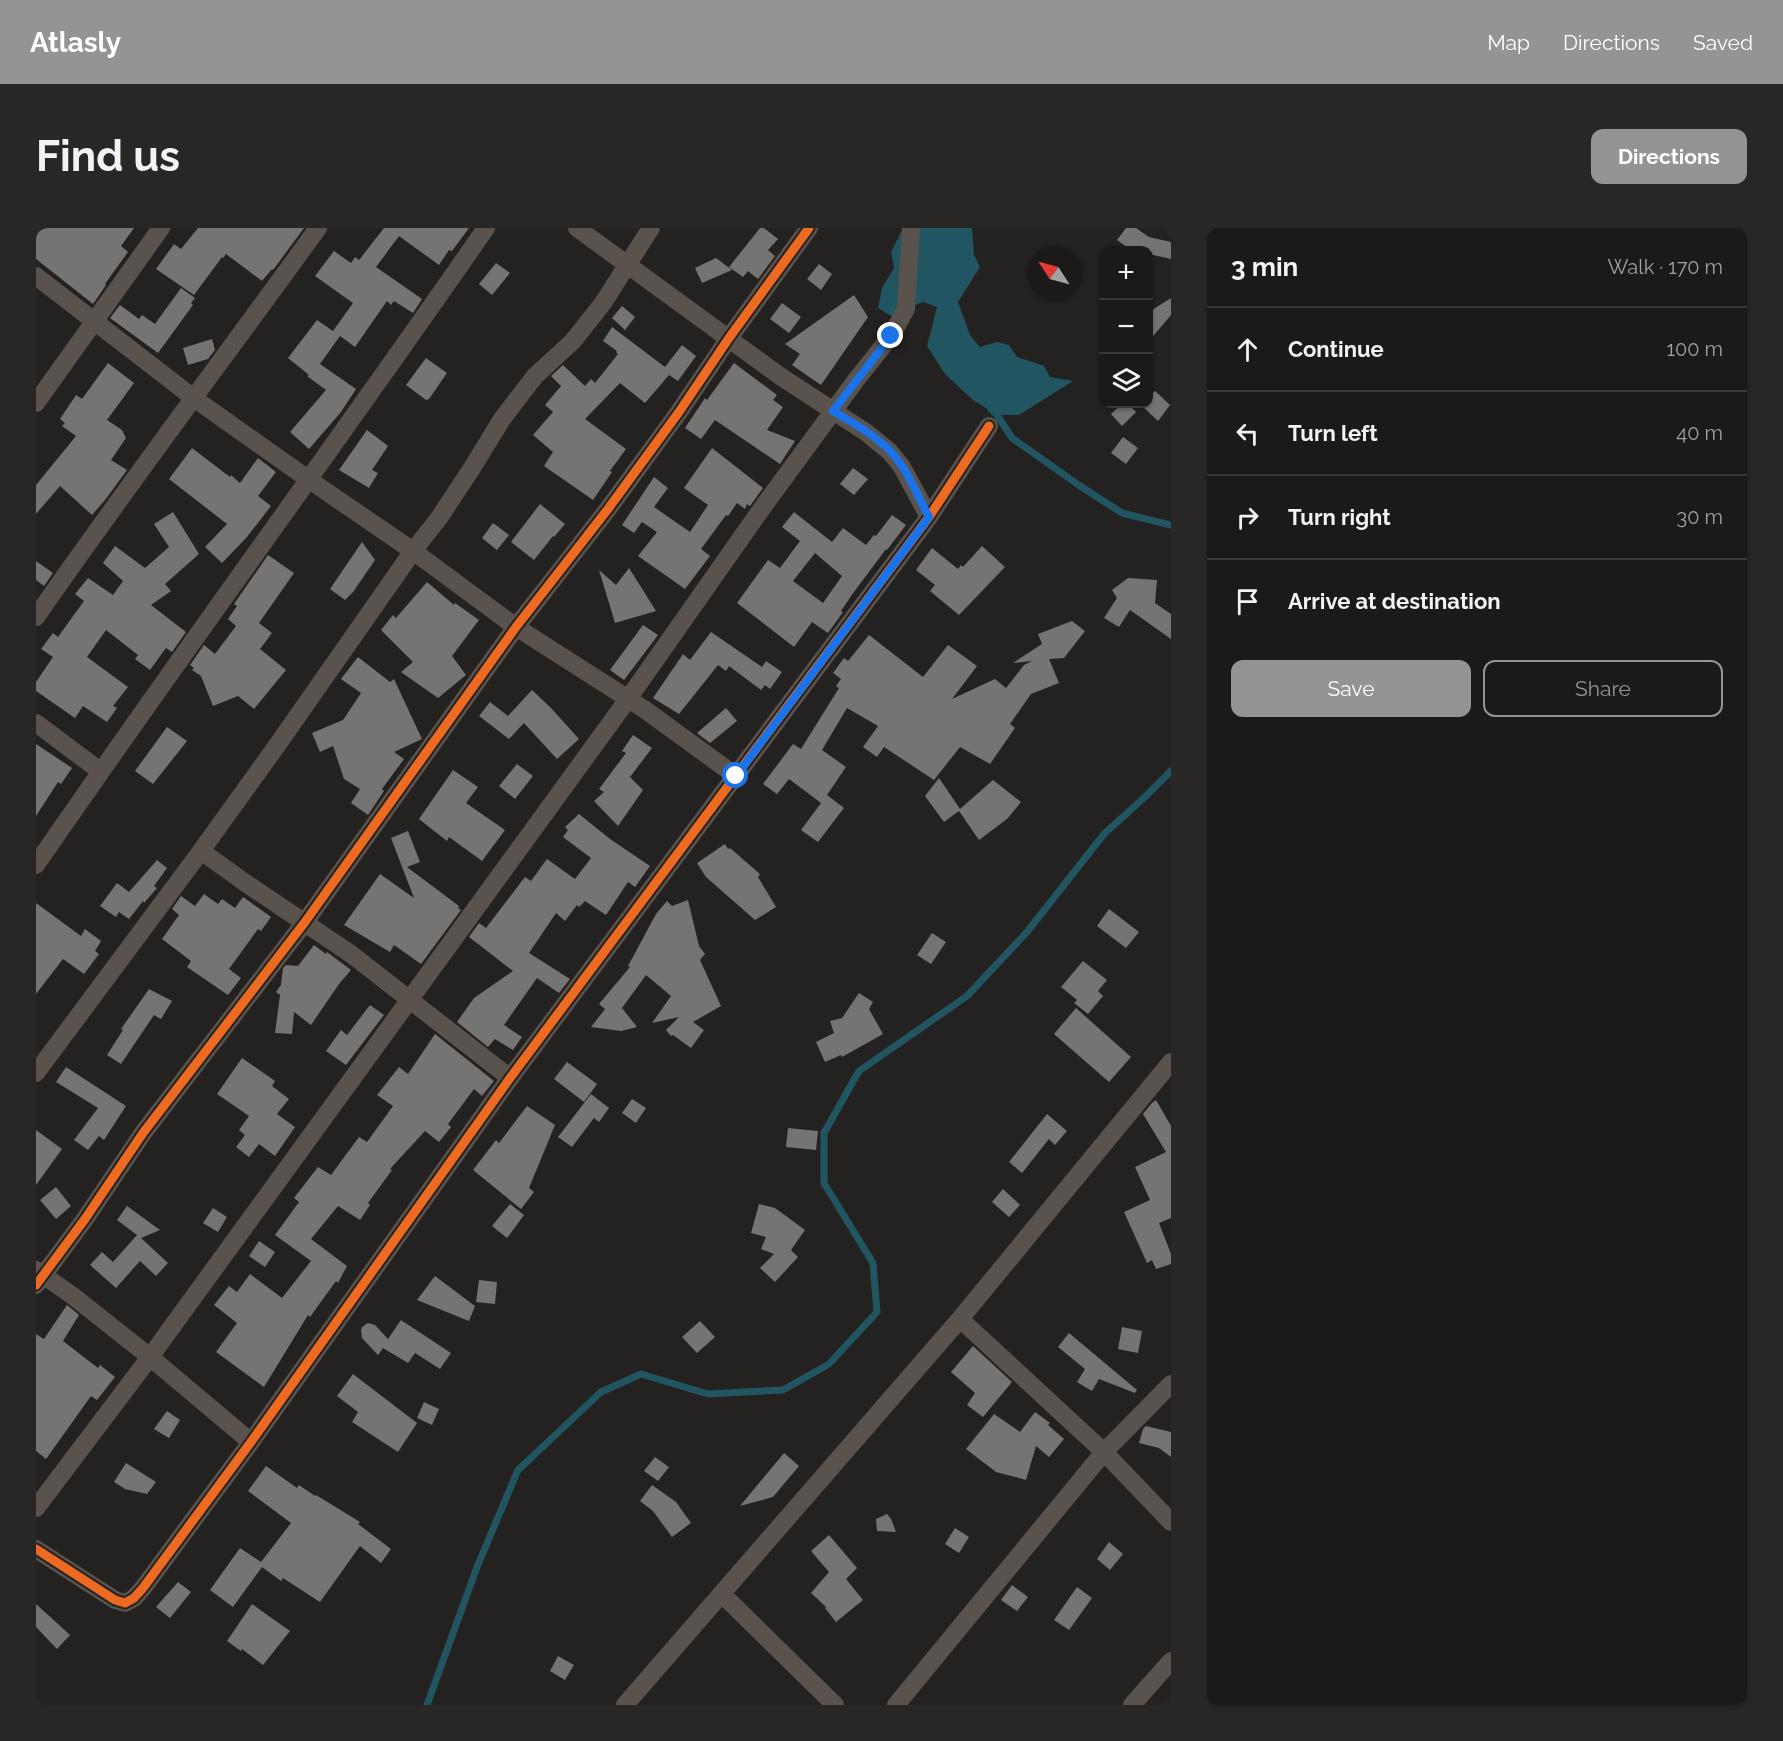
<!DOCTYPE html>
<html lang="en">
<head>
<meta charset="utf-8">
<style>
  :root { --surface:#1b1a18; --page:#282725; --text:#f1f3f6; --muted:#a0a1a2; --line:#393837; --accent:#969492 }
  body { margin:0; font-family:Raleway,sans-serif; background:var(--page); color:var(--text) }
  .controls { position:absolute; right:18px; top:18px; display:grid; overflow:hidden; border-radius:12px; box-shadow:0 2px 4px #0004 }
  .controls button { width:54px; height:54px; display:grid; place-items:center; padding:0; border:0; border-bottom:2px solid var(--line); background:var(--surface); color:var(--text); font:30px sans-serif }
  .compass { position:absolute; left:991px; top:18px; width:54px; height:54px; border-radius:50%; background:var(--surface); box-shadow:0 2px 4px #0004; rotate:306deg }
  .stop { position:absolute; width:18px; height:18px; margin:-14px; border:4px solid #1a73e8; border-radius:50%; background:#fff }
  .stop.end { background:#1a73e8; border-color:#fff; box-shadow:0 2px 6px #0008 }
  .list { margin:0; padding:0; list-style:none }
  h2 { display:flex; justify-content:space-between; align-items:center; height:78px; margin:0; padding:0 24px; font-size:26px }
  h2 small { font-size:20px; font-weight:400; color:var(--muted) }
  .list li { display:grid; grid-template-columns:39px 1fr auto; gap:18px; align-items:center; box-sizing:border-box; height:84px; padding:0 24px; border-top:2px solid var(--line) }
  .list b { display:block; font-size:22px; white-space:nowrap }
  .list em { font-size:20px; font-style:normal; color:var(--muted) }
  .actions { display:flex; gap:12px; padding:18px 24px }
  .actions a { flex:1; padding:14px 0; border:2px solid var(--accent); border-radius:12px; text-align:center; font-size:21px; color:var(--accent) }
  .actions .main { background:var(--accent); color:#fff }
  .icon { flex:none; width:33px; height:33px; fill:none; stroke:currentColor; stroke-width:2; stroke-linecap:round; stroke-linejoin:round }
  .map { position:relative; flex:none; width:1135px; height:1477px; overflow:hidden; border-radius:12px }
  header { display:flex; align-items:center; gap:36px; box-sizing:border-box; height:84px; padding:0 30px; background:var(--accent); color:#fff }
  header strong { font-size:28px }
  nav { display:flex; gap:33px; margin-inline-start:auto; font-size:21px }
  .intro { display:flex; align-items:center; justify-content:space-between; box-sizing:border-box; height:144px; padding:0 36px }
  h1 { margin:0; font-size:42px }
  .button { padding:15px 27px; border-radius:12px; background:var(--accent); color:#fff; font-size:21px; font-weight:700 }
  main { display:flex; gap:36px; padding:0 36px }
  aside { flex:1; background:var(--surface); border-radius:12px; box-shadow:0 2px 4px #0004 }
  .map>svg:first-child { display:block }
  .water { fill:#225562 }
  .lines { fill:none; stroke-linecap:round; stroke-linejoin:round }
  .stream { stroke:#225562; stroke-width:7 }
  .building { fill:#767472; fill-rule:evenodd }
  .minor { stroke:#5a534d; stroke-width:18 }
  .cycleway-casing { stroke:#26221e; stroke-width:13 }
  .cycleway { stroke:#ed6a23; stroke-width:9 }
  .route { stroke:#1a73e8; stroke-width:8 }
</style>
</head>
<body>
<header>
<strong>Atlasly</strong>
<nav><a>Map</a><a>Directions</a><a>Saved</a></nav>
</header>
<div class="intro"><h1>Find us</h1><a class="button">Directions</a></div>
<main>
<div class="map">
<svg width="1135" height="1477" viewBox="0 0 1135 1477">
  <rect width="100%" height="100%" fill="#242220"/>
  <path class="water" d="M 867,0 L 936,0 L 938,27 L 944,39 L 922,74 L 934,107 L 944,119 L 961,114 L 973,117 L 981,129 L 1008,138 L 1014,149 L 1037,153 L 983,187 L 961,187 L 937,172 L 909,146 L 891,118 L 901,79 L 887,74 L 870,81 L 857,89 L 842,80 L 846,60 L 858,40 L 855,24 Z"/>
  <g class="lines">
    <path class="stream" d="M 955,181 L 961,187 L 976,210 L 1044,258 L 1086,285 L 1135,297
      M 391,1477 L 441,1339 L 482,1242 L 565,1164 L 605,1146 L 672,1166 L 747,1162 L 793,1136 L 841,1084 L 837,1035 L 788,955 L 788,905 L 823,843 L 931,768 L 991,704 L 1068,606 L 1110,568 L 1135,543"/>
  </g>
  <path class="building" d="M 0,0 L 98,0 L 85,18 L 92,24 L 69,56 L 70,57 L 57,76 L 0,31 Z
    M 162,0 L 268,0 L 237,42 L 236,41 L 226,53 L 190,26 L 187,30 L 186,29 L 158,67 L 120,41 L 138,16 L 145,21 Z
    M 348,0 L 433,0 L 416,23 L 413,22 L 403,37 L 363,8 L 340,39 L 386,71 L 377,85 L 358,73 L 355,77 L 351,73 L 319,119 L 304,108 L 284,136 L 320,161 L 305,184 L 273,221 L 254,204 L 290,162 L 271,148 L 273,147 L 252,130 L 281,92 L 297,103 L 317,75 L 279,48 L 298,23 L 315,35 L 319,29 L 323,32 Z
    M 724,0 L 728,0 L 742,11 L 732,22 L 739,28 L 722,51 L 712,43 L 707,49 L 693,39 Z
    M 1090,0 L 1100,0 L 1113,9 L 1135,14 L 1135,31 L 1113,26 L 1113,22 L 1094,21 L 1081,12 Z
    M 680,30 L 696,42 L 666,55 L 659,40 Z
    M 460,35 L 474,45 L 456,67 L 443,56 Z
    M 783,36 L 796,46 L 785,62 L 771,51 Z
    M 145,60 L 159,70 L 155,75 L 157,77 L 122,125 L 74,90 L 84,77 L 103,91 L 106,87 L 119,96 Z
    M 818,67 L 832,89 L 785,157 L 756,137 L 764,126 L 749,116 Z
    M 1135,70 L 1135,87 L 1113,113 L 1113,84 Z
    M 746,75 L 765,89 L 753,105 L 734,91 Z
    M 586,78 L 599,89 L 589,102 L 576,90 Z
    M 576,99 L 629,139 L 646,117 L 660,128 L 642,153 L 633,147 L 609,175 L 584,155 L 549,191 L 590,221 L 574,243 L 576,244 L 557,272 L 508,238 L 517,224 L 497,207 L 517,184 L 509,177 L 525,158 L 515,148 L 527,137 L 549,158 L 555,151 L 559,155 L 582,126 L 580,124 L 581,123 L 567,113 Z
    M 176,111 L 179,122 L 172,131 L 152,137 L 147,120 Z
    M 390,130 L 411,145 L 393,171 L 390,172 L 370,157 Z
    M 72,135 L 98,155 L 71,192 L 86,202 L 90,210 L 75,232 L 91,242 L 69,272 L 56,287 L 24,258 L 0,286 L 0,257 L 40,208 L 26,198 L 29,195 L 24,191 L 40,167 L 46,171 Z
    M 698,135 L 741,167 L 737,172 L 747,179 L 731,202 L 759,213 L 744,236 L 679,192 L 665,211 L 649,200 L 669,170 L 671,172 Z
    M 1119,163 L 1134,177 L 1122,193 L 1105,177 L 1113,176 L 1113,169 Z
    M 1086,176 L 1092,176 L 1100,184 L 1086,198 L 1075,186 Z
    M 331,202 L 352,218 L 336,242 L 342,245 L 333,260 L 303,242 Z
    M 1087,209 L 1102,220 L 1090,236 L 1075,225 Z
    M 156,220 L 194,249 L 195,247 L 204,255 L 222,230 L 240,244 L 222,268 L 235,278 L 211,309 L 186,335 L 169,319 L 191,296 L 133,251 Z
    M 676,220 L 727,260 L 714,278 L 711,276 L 709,281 L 701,275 L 692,288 L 690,287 L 665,321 L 674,328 L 649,361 L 602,328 L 621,304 L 606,294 L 598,305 L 586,297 L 618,249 L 632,260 L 618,279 L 654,304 L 672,277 L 648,260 Z
    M 817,240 L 832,251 L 818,267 L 804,256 Z
    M 504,276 L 529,296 L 518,309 L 517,308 L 498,332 L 475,314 Z
    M 137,284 L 163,326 L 129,356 L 135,363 L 115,377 L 150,404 L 136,424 L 130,420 L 114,442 L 99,431 L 102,427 L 70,402 L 51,429 L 92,459 L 77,478 L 81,480 L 71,494 L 47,478 L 39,490 L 0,463 L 0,454 L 17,429 L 5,421 L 17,405 L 22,409 L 48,373 L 39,366 L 52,350 L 77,367 L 87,353 L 67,335 L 79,318 L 109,340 L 133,319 L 118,296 Z
    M 758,284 L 796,314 L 807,300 L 830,317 L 838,307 L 840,308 L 856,287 L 870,297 L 851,322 L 850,321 L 815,368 L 805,383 L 807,384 L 792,405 L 776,394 L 758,419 L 701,375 L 732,332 L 744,340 L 764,313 L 746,299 ZM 779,325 L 806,348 L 787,375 L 757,353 Z
    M 457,295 L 473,307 L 461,322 L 446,310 Z
    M 326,314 L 339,332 L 317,364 L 309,372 L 294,361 Z
    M 946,318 L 969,339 L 923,387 L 894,363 L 899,357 L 880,342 L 896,320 L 922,341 L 925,337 L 927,339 Z
    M 232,327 L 258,345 L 223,395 L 236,405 L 224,421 L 250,442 L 218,481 L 202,468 L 177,478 L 165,448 L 156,442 L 158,440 L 154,437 L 168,417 L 179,426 L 200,398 L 192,391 L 201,378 L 198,376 Z
    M 0,333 L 17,345 L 8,358 L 0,352 Z
    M 593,340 L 620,383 L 579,395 L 563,342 L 580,357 Z
    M 1092,350 L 1121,352 L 1119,375 L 1135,386 L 1135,411 L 1094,382 L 1083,399 L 1068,390 L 1081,370 L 1076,362 Z
    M 391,354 L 418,377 L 419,375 L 443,392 L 416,428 L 430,447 L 402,470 L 365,444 L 377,434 L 345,402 L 357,387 L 360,390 Z
    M 1036,393 L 1049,403 L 1028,430 L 1013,431 L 1023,455 L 995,466 L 974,496 L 979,500 L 954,536 L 924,519 L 898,552 L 848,519 L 841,529 L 827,519 L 842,498 L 811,480 L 786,522 L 810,539 L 791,567 L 808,580 L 782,614 L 765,602 L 785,575 L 753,551 L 741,566 L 727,556 L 757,516 L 765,521 L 803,460 L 800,458 L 805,451 L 797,445 L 808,430 L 812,433 L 833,407 L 887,449 L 912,417 L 941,438 L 916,471 L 959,451 L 970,460 L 988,437 L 996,433 L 977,435 L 1006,416 L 1002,406 Z
    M 607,397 L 622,407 L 588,452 L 574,442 Z
    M 675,404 L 726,439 L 730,433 L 746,444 L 734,461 L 729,457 L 725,462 L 693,438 L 690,443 L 682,437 L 643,486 L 617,470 L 647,426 L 654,432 Z
    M 322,429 L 354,454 L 358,451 L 386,511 L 358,524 L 368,531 L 346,561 L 348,563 L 332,587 L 315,575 L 324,561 L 308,551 L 297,518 L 284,524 L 276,505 L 307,492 L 325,465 L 305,451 Z
    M 496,462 L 515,480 L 543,511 L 521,531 L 488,495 L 473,511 L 443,488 L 454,474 L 472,488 Z
    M 690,480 L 701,493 L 674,515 L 661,505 Z
    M 131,499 L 151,513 L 117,556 L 99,543 Z
    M 597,507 L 616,520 L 594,549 L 607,562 L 582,598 L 558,573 L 568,564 L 563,561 L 590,525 L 586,523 Z
    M 0,516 L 36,540 L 25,556 L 22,554 L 0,588 Z
    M 481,536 L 497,548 L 479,571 L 463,558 Z
    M 417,542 L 442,559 L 430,575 L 469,602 L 446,633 L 413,609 L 411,613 L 383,591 Z
    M 903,550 L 924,581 L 957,552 L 985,574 L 971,591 L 943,612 L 923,583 L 908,594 L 889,568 Z
    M 543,586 L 574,611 L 614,638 L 599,659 L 592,654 L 570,687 L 549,673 L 543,679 L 541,677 L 529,693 L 520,685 L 493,725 L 534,751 L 523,765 L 501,750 L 468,797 L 486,809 L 477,822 L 459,811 L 452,819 L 421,794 L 438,770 L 477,743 L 433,709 L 443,695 L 450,700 L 489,649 L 495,653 L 511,631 L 539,651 L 555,630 L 527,609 L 532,602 L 529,599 Z
    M 372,603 L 384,634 L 371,639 L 423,678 L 422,680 L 425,682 L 385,736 L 358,717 L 354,724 L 308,697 L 344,646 L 378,670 L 355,610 Z
    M 689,616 L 692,621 L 694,620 L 724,646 L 722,649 L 740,679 L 719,692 L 670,649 L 661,635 Z
    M 121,632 L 131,640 L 118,658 L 121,660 L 108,675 L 107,673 L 93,691 L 83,684 L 80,689 L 64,678 L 81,655 L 93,664 Z
    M 168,666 L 182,676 L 186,671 L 199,680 L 207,669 L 235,689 L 225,703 L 222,701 L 193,741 L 205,750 L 192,767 L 151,739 L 155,733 L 126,711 L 143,687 L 136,681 L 145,668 L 159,678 Z
    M 652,672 L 663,718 L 669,726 L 664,732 L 685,778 L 657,794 L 668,802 L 655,820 L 637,807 L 635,808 L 630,802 L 643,789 L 616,795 L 635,768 L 610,747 L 586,780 L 601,799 L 585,803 L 555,799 L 569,781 L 563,776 L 594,739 L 592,738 L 620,686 L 631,673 L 636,678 Z
    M 0,675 L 45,708 L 49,701 L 65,713 L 59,723 L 63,726 L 48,746 L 27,731 L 0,766 Z
    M 1073,681 L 1103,704 L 1090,720 L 1061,698 Z
    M 896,705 L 910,714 L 895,736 L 881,727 Z
    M 278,717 L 290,726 L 291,724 L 315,742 L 303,756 L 275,797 L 258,784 L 256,806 L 239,805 L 244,767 L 240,764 L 245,757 L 247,740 L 250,737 L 262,738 Z
    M 1047,733 L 1071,752 L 1062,763 L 1067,768 L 1052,786 L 1038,775 L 1041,772 L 1025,759 Z
    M 113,761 L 136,773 L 125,791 L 118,787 L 85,836 L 71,827 L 87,802 L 85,801 Z
    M 823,765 L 837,774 L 833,781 L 847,806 L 806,829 L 805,827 L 789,834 L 780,814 L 798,805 L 794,793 L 806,790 Z
    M 334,777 L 348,787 L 310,837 L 290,823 L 305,802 L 311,807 Z
    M 1040,780 L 1095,829 L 1073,854 L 1018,806 Z
    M 399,806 L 458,853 L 446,868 L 438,861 L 412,896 L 415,899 L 403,914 L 389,903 L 354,941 L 356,942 L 332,975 L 334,977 L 324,992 L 302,978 L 275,1011 L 311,1038 L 302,1055 L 300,1053 L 274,1089 L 272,1087 L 228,1159 L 180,1124 L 201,1095 L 178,1077 L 193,1058 L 201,1064 L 214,1046 L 246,1070 L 275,1033 L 239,1007 L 263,974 L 258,970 L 282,939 L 295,947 L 323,909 L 331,914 L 357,878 L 341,867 L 363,839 L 372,846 Z
    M 206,830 L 239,853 L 236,858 L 253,871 L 241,886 L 259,899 L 239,928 L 223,916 L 213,929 L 200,919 L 209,907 L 203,902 L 213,888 L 181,866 Z
    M 531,834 L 561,856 L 548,874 L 518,851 Z
    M 30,839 L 90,878 L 68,912 L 63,908 L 52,922 L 38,912 L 62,880 L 20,854 Z
    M 555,866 L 573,880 L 563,894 L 558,890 L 536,919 L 522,909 Z
    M 596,871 L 610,880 L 600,895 L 586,885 Z
    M 1120,872 L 1135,898 L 1135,990 L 1123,995 L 1135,1026 L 1135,1036 L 1120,1041 L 1116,1032 L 1111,1035 L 1088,984 L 1114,972 L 1099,939 L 1130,924 L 1107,886 L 1116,875 Z
    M 491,878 L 519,897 L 493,960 L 498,964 L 485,981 L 437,942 L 460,912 L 463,915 Z
    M 1011,886 L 1031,903 L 1019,917 L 1013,911 L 986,945 L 973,934 Z
    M 752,900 L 782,903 L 780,922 L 750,919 Z
    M 0,902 L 26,921 L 0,957 Z
    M 20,959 L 35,978 L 20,991 L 4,972 Z
    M 967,961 L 984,977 L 973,989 L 956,974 Z
    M 474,976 L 488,987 L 471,1010 L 456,998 Z
    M 723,976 L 739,980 L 769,1002 L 755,1022 L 762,1029 L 739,1054 L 724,1040 L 738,1026 L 725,1021 L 730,1009 L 715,1005 Z
    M 91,978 L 124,1002 L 105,1010 L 132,1035 L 120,1048 L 104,1033 L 80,1060 L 54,1037 L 66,1024 L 77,1034 L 101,1007 L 81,992 Z
    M 177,980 L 191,989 L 182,1004 L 167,995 Z
    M 223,1013 L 239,1024 L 229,1039 L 213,1028 Z
    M 399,1048 L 439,1078 L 433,1093 L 381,1072 Z
    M 443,1052 L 461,1054 L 459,1076 L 440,1074 Z
    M 31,1077 L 43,1087 L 27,1113 L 62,1140 L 64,1137 L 79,1149 L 61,1172 L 55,1168 L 10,1231 L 0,1223 L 0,1106 L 8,1111 Z
    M 365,1092 L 415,1125 L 404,1141 L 379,1125 L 372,1135 L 347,1120 L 342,1127 L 326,1110 L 325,1103 L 326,1099 L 332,1095 L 339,1097 L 352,1111 Z
    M 664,1093 L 679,1109 L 661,1125 L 646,1109 Z
    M 1086,1099 L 1106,1103 L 1102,1125 L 1082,1121 Z
    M 1033,1105 L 1101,1162 L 1099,1165 L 1063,1151 L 1056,1163 L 1041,1154 L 1049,1141 L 1022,1119 Z
    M 937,1118 L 976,1154 L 947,1189 L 931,1177 L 939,1165 L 915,1144 Z
    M 317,1146 L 381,1195 L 362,1224 L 316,1194 L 322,1184 L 301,1168 Z
    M 388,1174 L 403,1181 L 396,1197 L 381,1190 Z
    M 131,1183 L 144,1192 L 133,1210 L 118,1201 Z
    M 999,1184 L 1014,1195 L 1012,1197 L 1028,1211 L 1013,1229 L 1000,1218 L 990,1252 L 960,1244 L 930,1221 L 958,1186 L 984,1204 Z
    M 1110,1198 L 1135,1204 L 1135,1229 L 1123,1220 L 1103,1215 L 1107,1201 Z
    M 748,1225 L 763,1238 L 737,1269 L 704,1278 Z
    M 619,1229 L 633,1239 L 622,1253 L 608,1243 Z
    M 90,1235 L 120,1254 L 111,1266 L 89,1261 L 78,1254 Z
    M 230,1238 L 261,1260 L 263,1257 L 279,1268 L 280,1267 L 324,1294 L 322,1296 L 355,1321 L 345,1335 L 324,1318 L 284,1374 L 247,1350 L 245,1353 L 226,1339 L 197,1379 L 174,1362 L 204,1320 L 225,1334 L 255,1295 L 212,1263 Z
    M 616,1257 L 640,1274 L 655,1295 L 636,1309 L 617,1283 L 604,1273 Z
    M 851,1286 L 855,1291 L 860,1304 L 841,1303 L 840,1291 Z
    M 919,1300 L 933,1309 L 923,1325 L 909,1316 Z
    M 793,1307 L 821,1340 L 810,1351 L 827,1372 L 800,1394 L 789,1380 L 790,1379 L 775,1365 L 793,1344 L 775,1323 Z
    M 1073,1314 L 1087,1326 L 1074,1342 L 1061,1331 Z
    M 142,1354 L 155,1364 L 134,1390 L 120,1379 Z
    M 976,1357 L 992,1369 L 981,1383 L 965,1372 Z
    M 1041,1359 L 1056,1370 L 1033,1402 L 1018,1392 Z
    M 0,1376 L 34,1407 L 21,1421 L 0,1399 Z
    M 216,1376 L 254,1403 L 227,1437 L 206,1421 L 205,1423 L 191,1413 Z
    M 522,1428 L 538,1437 L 529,1452 L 514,1443 Z"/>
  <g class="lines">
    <path class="minor" d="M 541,0 L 744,148 L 831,205 L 854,224 L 866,239 L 893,289
      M 0,48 L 159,171 L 272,251 L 377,323 L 480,399 L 608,481 L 700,548
      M 0,175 L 125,0
      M 0,389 C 91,258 188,130 282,0
      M 0,495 L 64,543
      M 165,623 L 211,656 L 315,726 L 474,850
      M 0,637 C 147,423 302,214 450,0
      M 0,845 L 165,623 L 242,516 L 377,323 L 403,290 L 436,240 L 466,191 L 499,148 L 537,113 L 567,75 L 615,0
      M 0,1042 L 37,1068 L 114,1129 L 215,1214
      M 0,1057 L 49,991 L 107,905 L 269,694 L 480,399 L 572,281 L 643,184 L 693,110 L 773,0
      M 924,1091 L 1068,1224 L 1135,1294
      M 0,1280 L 114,1129 L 592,471 L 729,276 L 820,152 L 855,108 L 870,81 L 875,0
      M 0,1321 L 79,1372 L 89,1375 L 98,1370 L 107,1360 L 215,1214 L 474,850 L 893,289 L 953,198
      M 687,1367 L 799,1477
      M 589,1477 L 924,1091 L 1135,834
      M 860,1477 L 1068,1224 L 1135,1156
      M 1096,1477 L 1135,1433"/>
    <g class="cycleway-casing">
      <path id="cycleway" d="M 0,1057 L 49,991 L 107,905 L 269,694 L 480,399 L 572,281 L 643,184 L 693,110 L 773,0
        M 0,1321 L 79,1372 L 89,1375 L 98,1370 L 107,1360 L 215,1214 L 474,850 L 893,289 L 953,198"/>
    </g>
    <use href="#cycleway" class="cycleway"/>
  </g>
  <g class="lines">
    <path class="route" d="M 700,548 L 893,289 C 881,267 872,242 855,224 C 839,207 817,195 797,183 L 855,108"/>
  </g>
</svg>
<div class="controls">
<button>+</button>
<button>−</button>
<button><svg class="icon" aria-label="layers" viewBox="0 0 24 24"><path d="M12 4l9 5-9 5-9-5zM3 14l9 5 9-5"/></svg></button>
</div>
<svg class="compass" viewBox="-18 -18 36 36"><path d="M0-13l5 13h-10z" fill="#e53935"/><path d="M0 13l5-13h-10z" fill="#a0a1a2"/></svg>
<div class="stop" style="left:700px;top:548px"></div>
<div class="stop end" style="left:855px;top:108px"></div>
</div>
<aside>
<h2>3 min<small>Walk · 170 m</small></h2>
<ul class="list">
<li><svg class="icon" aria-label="ahead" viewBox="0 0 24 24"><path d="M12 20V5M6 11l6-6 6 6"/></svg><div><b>Continue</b></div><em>100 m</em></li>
<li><svg class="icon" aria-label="left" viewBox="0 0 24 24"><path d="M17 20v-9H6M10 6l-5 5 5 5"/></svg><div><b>Turn left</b></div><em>40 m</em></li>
<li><svg class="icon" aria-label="right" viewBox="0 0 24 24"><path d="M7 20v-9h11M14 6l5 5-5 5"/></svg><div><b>Turn right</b></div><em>30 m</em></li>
<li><svg class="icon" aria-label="arrive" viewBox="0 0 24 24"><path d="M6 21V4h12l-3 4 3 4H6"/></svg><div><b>Arrive at destination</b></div></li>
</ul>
<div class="actions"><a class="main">Save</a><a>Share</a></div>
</aside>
</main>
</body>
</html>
